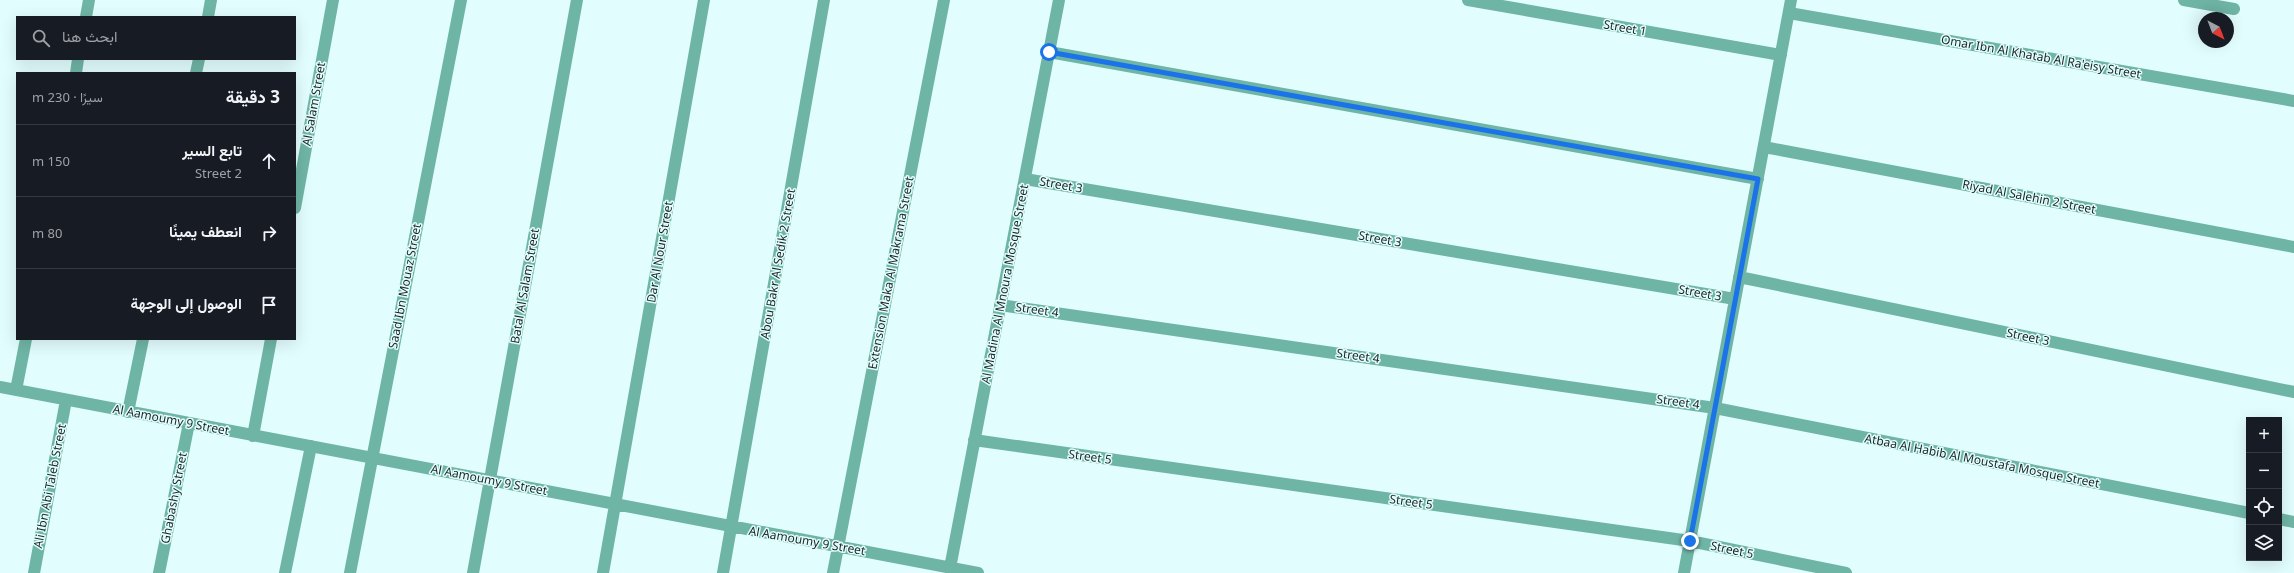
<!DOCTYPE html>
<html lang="ar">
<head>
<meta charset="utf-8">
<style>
  :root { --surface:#171b24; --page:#242831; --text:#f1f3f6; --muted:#9ea1a6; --line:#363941 }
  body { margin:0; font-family:"Noto Sans",Vazirmatn,sans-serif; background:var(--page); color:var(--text); direction:rtl }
  .controls { position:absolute; right:12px; bottom:12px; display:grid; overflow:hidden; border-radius:0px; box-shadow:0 4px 16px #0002 }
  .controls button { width:36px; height:36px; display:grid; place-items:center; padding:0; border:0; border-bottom:1px solid var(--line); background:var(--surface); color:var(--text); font:20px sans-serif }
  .compass { position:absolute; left:2198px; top:12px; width:36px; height:36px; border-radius:50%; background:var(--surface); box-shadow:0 4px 16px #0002; rotate:138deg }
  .stop { position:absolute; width:12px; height:12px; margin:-9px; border:3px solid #1a73e8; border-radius:50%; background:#fff }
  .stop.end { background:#1a73e8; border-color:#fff; box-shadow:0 1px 4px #0008 }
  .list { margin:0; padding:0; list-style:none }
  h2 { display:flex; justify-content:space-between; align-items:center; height:52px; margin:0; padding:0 16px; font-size:17px }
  h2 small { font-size:13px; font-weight:400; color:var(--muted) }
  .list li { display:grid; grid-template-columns:26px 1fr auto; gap:12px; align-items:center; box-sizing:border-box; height:72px; padding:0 16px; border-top:1px solid var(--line) }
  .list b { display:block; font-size:15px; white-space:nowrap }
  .list p { margin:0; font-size:13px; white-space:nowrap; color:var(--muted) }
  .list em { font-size:13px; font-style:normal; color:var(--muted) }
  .icon { flex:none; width:22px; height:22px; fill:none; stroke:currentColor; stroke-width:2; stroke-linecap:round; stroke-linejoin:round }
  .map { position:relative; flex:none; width:2294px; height:573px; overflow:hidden; direction:ltr }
  .search { position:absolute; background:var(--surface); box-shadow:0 4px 16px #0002; left:16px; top:16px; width:280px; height:44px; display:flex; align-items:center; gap:10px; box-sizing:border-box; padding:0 14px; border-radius:0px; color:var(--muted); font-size:15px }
  .panel { position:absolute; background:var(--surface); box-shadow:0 4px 16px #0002; left:16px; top:72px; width:280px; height:268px; border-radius:0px; direction:rtl }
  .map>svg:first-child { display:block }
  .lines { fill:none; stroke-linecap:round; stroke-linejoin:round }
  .minor { stroke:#6fb5a5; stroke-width:12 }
  .route { stroke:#1a73e8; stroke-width:5 }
  .labels { text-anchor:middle; stroke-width:3; stroke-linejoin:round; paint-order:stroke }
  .street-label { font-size:12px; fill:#1a2424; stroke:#e2fdfe }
</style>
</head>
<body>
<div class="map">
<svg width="2294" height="573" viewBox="0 0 2294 573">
  <rect width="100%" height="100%" fill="#e2fdfe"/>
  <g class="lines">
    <path class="minor" d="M 1468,0 L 1781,55
      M 2184,0 L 2234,9
      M 1789,13 L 2294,101
      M 86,17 L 89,0
      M 208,17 L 211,0
      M 1049,52 L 1758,179
      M 76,73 L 78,59
      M 196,73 L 199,59
      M 1764,147 L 2294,247
      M 1025,179 L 1735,299
      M 295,208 L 333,0
      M 1739,277 L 2294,392
      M 1000,305 L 1715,408 L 2249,513
      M 0,387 L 978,573
      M 16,390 L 26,339
      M 128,412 L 143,339
      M 253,436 L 271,339
      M 974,440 L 1690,541 L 1846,573
      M 2279,519 L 2294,522
      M 950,568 L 1059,0
      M 34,573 L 66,400
      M 159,573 L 189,423
      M 285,573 L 311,446
      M 350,573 L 461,0
      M 473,573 L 577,0
      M 603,573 L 704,0
      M 723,573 L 824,0
      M 833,573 L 944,0
      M 1684,573 L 1791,0"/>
  </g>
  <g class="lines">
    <path class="route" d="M 1049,52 L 1758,179 L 1690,541"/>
  </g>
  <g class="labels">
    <g class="street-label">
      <text transform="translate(1625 28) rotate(10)" y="4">Street 1</text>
      <text transform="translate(2041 57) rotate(10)" y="4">Omar Ibn Al Khatab Al Ra'eisy Street</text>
      <text transform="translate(314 104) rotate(-80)" y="4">Al Salam Street</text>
      <text transform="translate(1061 185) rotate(10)" y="4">Street 3</text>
      <text transform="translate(2029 197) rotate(11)" y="4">Riyad Al Salehin 2 Street</text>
      <text transform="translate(1380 239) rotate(10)" y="4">Street 3</text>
      <text transform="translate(660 252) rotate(-80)" y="4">Dar Al Nour Street</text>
      <text transform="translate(778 264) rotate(-80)" y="4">Abou Bakr Al Sedik 2 Street</text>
      <text transform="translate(891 273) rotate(-79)" y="4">Extension Maka Al Makrama Street</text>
      <text transform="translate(1005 284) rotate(-79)" y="4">Al Madina Al Mnoura Mosque Street</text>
      <text transform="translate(405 286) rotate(-79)" y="4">Saad Ibn Mouaz Street</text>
      <text transform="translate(525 286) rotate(-80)" y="4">Batal Al Salam Street</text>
      <text transform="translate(1700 293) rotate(10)" y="4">Street 3</text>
      <text transform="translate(1037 310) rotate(8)" y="4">Street 4</text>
      <text transform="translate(2028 337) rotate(12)" y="4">Street 3</text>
      <text transform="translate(1358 356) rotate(8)" y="4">Street 4</text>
      <text transform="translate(1678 402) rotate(8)" y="4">Street 4</text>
      <text transform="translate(171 420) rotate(11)" y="4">Al Aamoumy 9 Street</text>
      <text transform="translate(1090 457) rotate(8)" y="4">Street 5</text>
      <text transform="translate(1982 461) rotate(11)" y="4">Atbaa Al Habib Al Moustafa Mosque Street</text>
      <text transform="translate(489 480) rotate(11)" y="4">Al Aamoumy 9 Street</text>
      <text transform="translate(50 486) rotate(-79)" y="4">Ali Ibn Abi Taleb Street</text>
      <text transform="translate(174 498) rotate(-79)" y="4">Ghabashy Street</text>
      <text transform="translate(1411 502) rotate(8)" y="4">Street 5</text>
      <text transform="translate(807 541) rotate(10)" y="4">Al Aamoumy 9 Street</text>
      <text transform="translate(1732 550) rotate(12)" y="4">Street 5</text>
    </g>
  </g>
</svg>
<div class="controls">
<button>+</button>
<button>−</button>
<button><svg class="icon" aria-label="locate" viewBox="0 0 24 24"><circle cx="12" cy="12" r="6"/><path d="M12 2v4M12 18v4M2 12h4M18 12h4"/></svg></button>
<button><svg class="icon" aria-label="layers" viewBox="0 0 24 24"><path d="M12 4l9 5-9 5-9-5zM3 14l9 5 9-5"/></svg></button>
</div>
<svg class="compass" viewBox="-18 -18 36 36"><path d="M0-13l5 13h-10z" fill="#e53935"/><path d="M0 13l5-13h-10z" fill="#9ea1a6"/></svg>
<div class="stop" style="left:1049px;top:52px"></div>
<div class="stop end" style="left:1690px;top:541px"></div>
<div class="search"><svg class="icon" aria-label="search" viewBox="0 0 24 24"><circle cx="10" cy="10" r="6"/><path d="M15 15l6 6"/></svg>ابحث هنا</div>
<section class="panel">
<h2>3 دقيقة<small>سيرًا · 230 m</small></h2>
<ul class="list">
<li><svg class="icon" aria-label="ahead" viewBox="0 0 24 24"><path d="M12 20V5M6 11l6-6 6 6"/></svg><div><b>تابع السير</b><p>Street 2</p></div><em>150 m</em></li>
<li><svg class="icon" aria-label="right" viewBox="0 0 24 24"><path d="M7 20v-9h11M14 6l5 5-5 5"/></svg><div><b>انعطف يمينًا</b></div><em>80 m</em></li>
<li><svg class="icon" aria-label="arrive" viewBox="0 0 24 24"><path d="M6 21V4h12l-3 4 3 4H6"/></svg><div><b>الوصول إلى الوجهة</b></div></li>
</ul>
</section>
</div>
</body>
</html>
